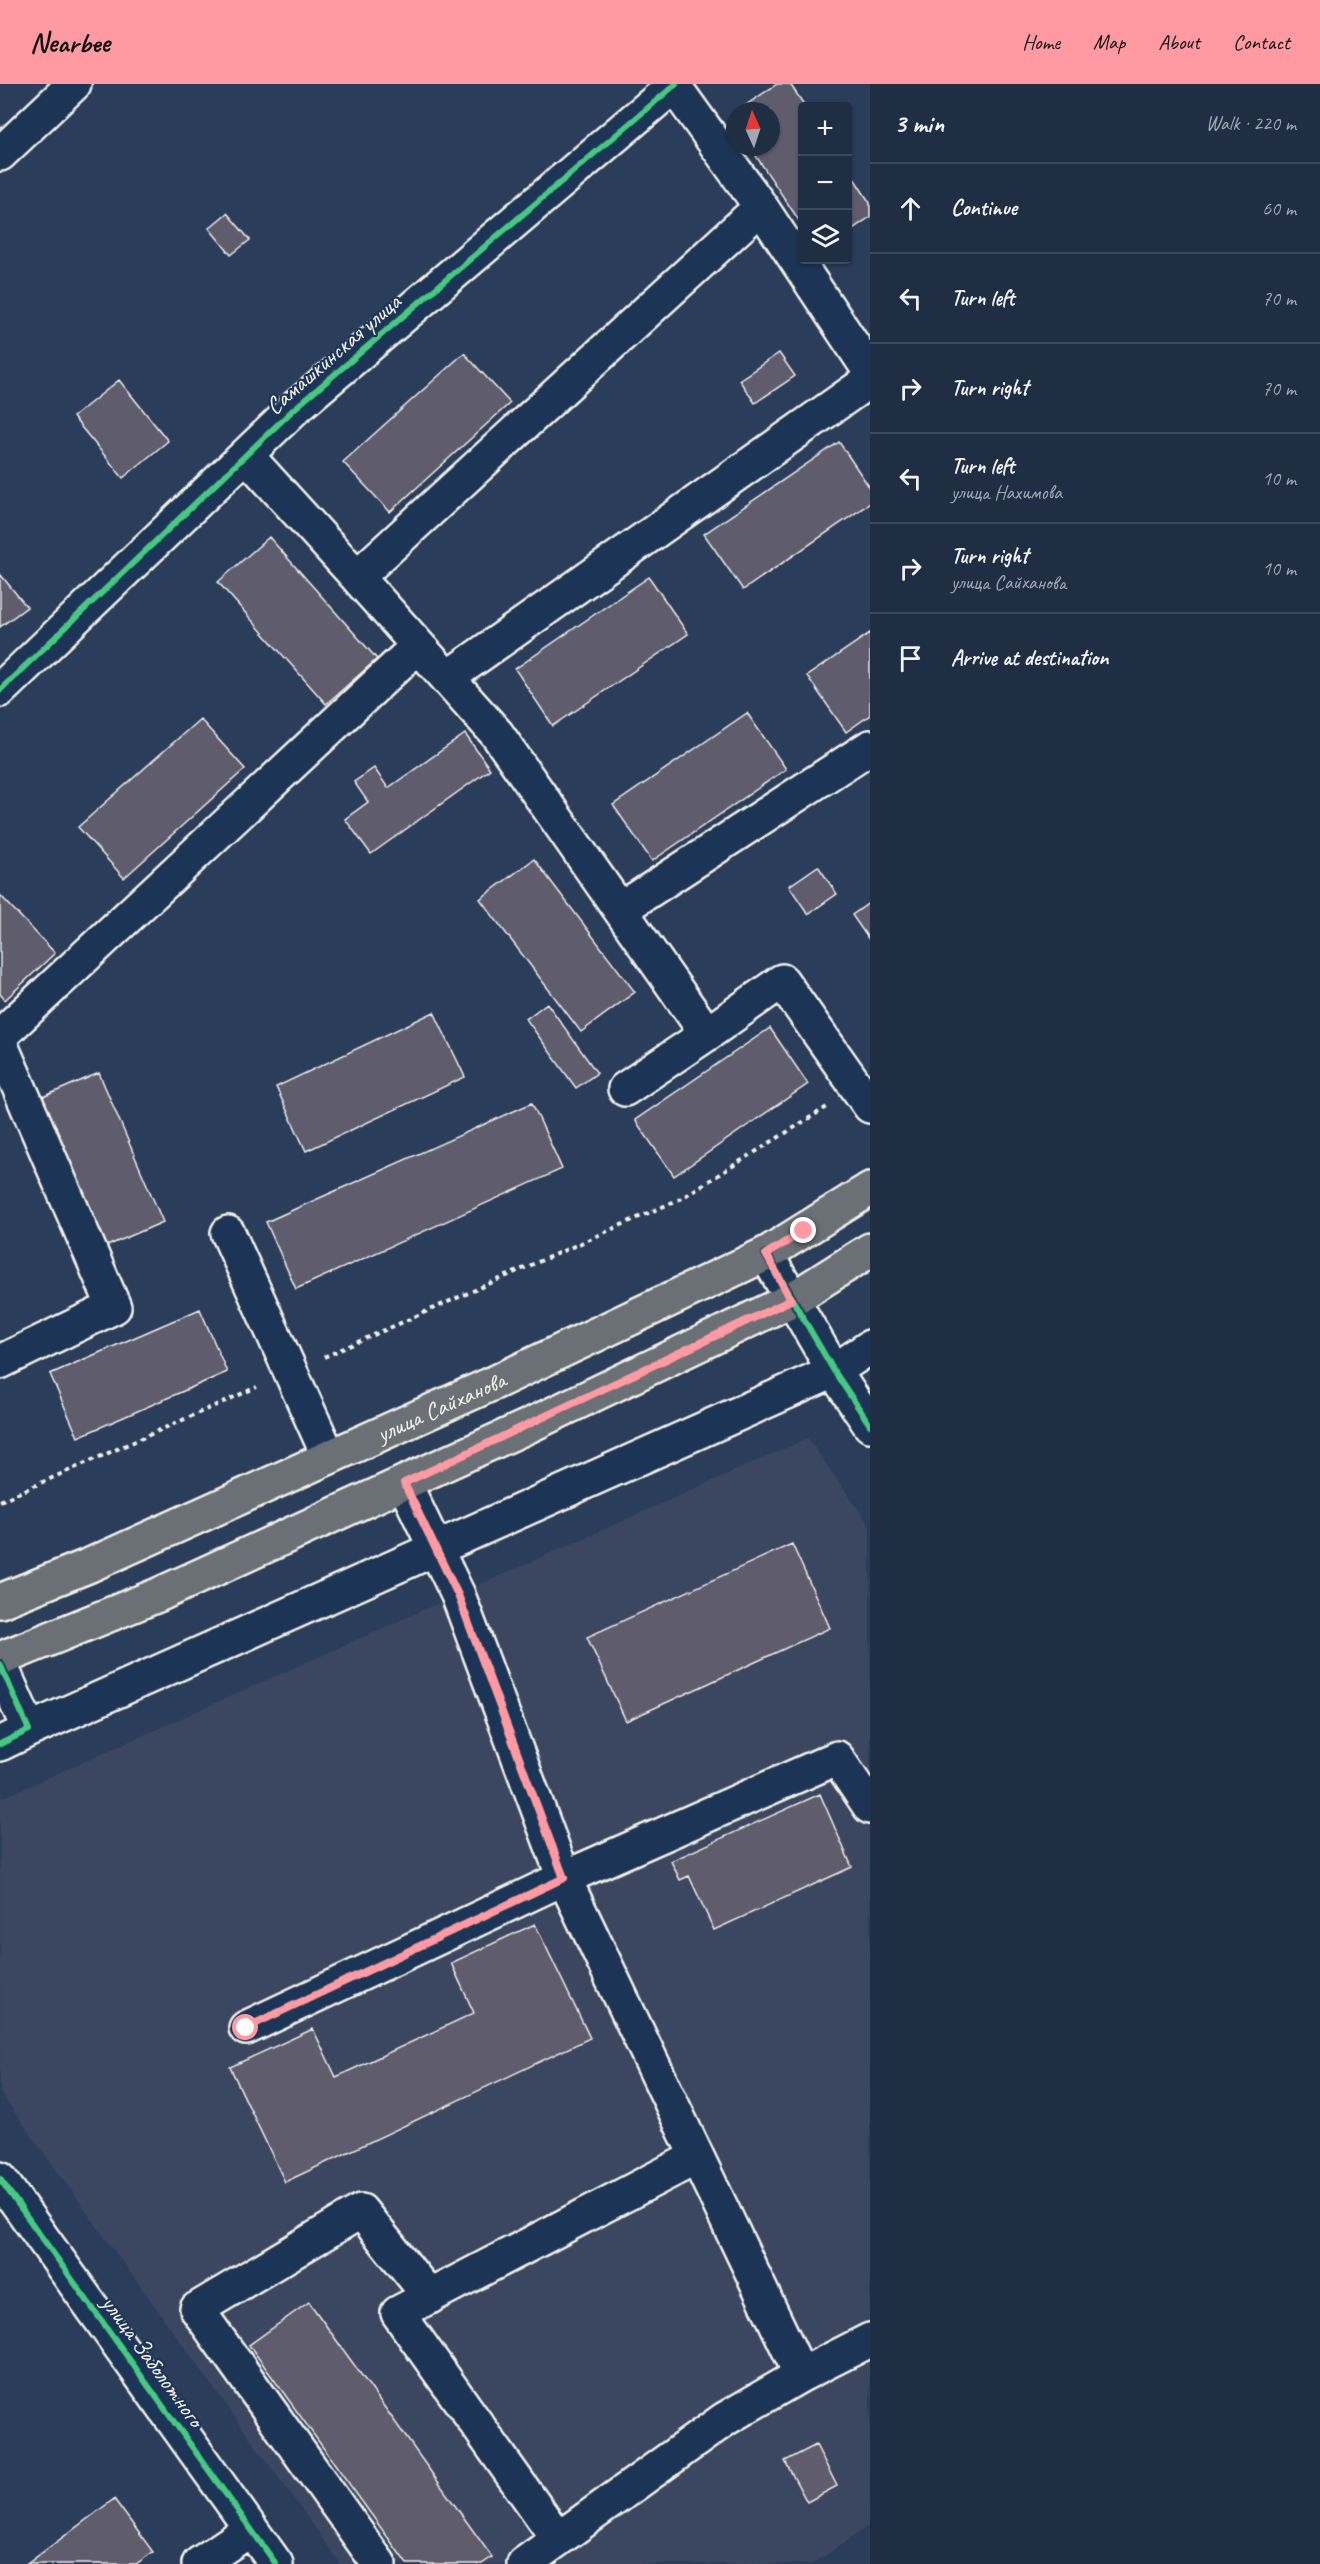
<!DOCTYPE html>
<html lang="en">
<head>
<meta charset="utf-8">
<style>
  :root { --surface:#202e44; --page:#2d3a4f; --text:#f1f3f6; --muted:#a2a8b2; --line:#3d4a5d; --accent:#ff9aa2 }
  body { margin:0; font-family:Caveat,sans-serif; background:var(--page); color:var(--text) }
  .controls { position:absolute; right:18px; top:18px; display:grid; overflow:hidden; border-radius:6px; box-shadow:0 2px 4px #0004 }
  .controls button { width:54px; height:54px; display:grid; place-items:center; padding:0; border:0; border-bottom:2px solid var(--line); background:var(--surface); color:var(--text); font:30px sans-serif }
  .compass { position:absolute; left:726px; top:18px; width:54px; height:54px; border-radius:50%; background:var(--surface); box-shadow:0 2px 4px #0004; rotate:357deg }
  .stop { position:absolute; width:18px; height:18px; margin:-14px; border:4px solid #ff9aa2; border-radius:50%; background:#fff }
  .stop.end { background:#ff9aa2; border-color:#fff; box-shadow:0 2px 6px #0008 }
  .list { margin:0; padding:0; list-style:none }
  h2 { display:flex; justify-content:space-between; align-items:center; height:78px; margin:0; padding:0 24px; font-size:26px }
  h2 small { font-size:20px; font-weight:400; color:var(--muted) }
  .list li { display:grid; grid-template-columns:39px 1fr auto; gap:18px; align-items:center; box-sizing:border-box; height:90px; padding:0 24px; border-top:2px solid var(--line) }
  .list b { display:block; font-size:22px; white-space:nowrap }
  .list p { margin:0; font-size:20px; white-space:nowrap; color:var(--muted) }
  .list em { font-size:20px; font-style:normal; color:var(--muted) }
  .icon { flex:none; width:33px; height:33px; fill:none; stroke:currentColor; stroke-width:2; stroke-linecap:round; stroke-linejoin:round }
  .map { position:relative; flex:none; width:870px; height:2480px; overflow:hidden }
  header { display:flex; align-items:center; gap:36px; box-sizing:border-box; height:84px; padding:0 30px; background:var(--accent); color:#111 }
  header strong { font-size:28px }
  nav { display:flex; gap:33px; margin-inline-start:auto; font-size:21px }
  main { display:flex }
  aside { flex:1; background:var(--surface) }
  .map>svg:first-child { display:block }
  .built { fill:#3a4660 }
  .building { fill:#5f5b6d; stroke:#f4f1e8; stroke-width:1.5 }
  .lines { fill:none; stroke-linecap:round; stroke-linejoin:round }
  .minor-casing { stroke:#f4f1e8; stroke-width:38 }
  .major-casing { stroke:#f4f1e8; stroke-width:38 }
  .path { stroke:#f4f1e8; stroke-width:4; stroke-dasharray:4.5 4.5; stroke-linecap:butt }
  .minor { stroke:#1d3557; stroke-width:33 }
  .major { stroke:#6b6f75; stroke-width:33 }
  .cycleway-casing { stroke:#1d3557; stroke-width:10 }
  .cycleway { stroke:#46c982; stroke-width:6 }
  .route { stroke:#ff9aa2; stroke-width:8 }
  .labels { text-anchor:middle; stroke-width:4.5; stroke-linejoin:round; paint-order:stroke }
  .street-label { font-size:24px; fill:#f4f1e8; stroke:#1d3557 }
</style>
</head>
<body>
<header>
<strong>Nearbee</strong>
<nav><a>Home</a><a>Map</a><a>About</a><a>Contact</a></nav>
</header>
<main>
<div class="map">
<svg width="870" height="2480" viewBox="0 0 870 2480">
  <rect width="100%" height="100%" fill="#2a3d5b"/>
  <filter id="ink" filterUnits="userSpaceOnUse"><feTurbulence type="fractalNoise" baseFrequency=".0167" numOctaves="2"/><feDisplacementMap in="SourceGraphic" scale="12" xChannelSelector="R" yChannelSelector="G"/><feConvolveMatrix kernelMatrix="1 2 1 2 8 2 1 2 1" color-interpolation-filters="sRGB"/></filter>
  <g filter="url(#ink)">
    <path class="built" d="M 808,1354 L 870,1442 L 870,2441 L 813,2480 L 341,2480 L 0,2008 L 0,1715 Z"/>
    <path class="building" d="M 777,0 L 790,0 L 805,22 L 802,22 L 802,141 L 750,63 L 771,63 L 771,27 L 737,27 Z
      M 848,85 L 870,119 L 870,133 L 848,148 Z
      M 227,129 L 250,156 L 231,171 L 209,144 Z
      M 464,269 L 510,319 L 390,428 L 343,378 Z
      M 779,269 L 795,292 L 755,319 L 739,296 Z
      M 119,296 L 168,357 L 123,394 L 73,333 Z
      M 839,358 L 870,404 L 870,419 L 743,506 L 704,450 Z
      M 269,453 L 377,575 L 326,620 L 218,498 Z
      M 0,490 L 27,523 L 0,543 Z
      M 649,493 L 688,550 L 553,642 L 515,585 Z
      M 870,549 L 870,631 L 846,648 L 807,592 Z
      M 747,629 L 786,685 L 652,777 L 613,721 Z
      M 200,635 L 245,685 L 124,794 L 78,743 Z
      M 465,650 L 490,685 L 371,770 L 345,735 L 368,718 L 354,698 L 374,684 L 388,704 Z
      M 534,775 L 635,908 L 581,948 L 480,815 Z
      M 818,782 L 837,810 L 808,830 L 789,802 Z
      M 0,811 L 55,869 L 5,916 L 0,910 Z
      M 869,819 L 870,820 L 870,857 L 852,831 Z
      M 547,919 L 597,989 L 576,1004 L 526,935 Z
      M 434,928 L 465,993 L 306,1067 L 276,1003 Z
      M 770,944 L 808,1000 L 674,1092 L 635,1036 Z
      M 99,989 L 163,1138 L 100,1165 L 36,1016 Z
      M 532,1019 L 562,1085 L 296,1205 L 266,1138 Z
      M 200,1225 L 227,1288 L 78,1353 L 50,1290 Z
      M 792,1460 L 830,1544 L 626,1637 L 587,1553 Z
      M 820,1710 L 852,1783 L 714,1846 L 689,1792 L 680,1796 L 671,1777 Z
      M 535,1840 L 590,1954 L 285,2098 L 230,1983 L 313,1945 L 336,1993 L 474,1929 L 451,1879 Z
      M 309,2218 L 492,2473 L 482,2480 L 407,2480 L 249,2261 Z
      M 816,2361 L 837,2402 L 807,2418 L 785,2377 Z
      M 114,2415 L 153,2468 L 136,2480 L 27,2480 Z"/>
    <g class="lines">
      <g class="minor-casing">
        <path id="minor" d="M 674,2 L 761,123 L 357,493 L 497,650 L 707,950 L 782,897 L 870,1022
          M 0,70 L 74,0
          M 761,123 L 870,287
          M 246,371 L 357,493
          M 447,594 L 870,296
          M 0,606 L 294,325 L 676,0
          M 621,825 L 870,663
          M 0,952 L 418,562
          M 0,959 L 114,1223 L 0,1278
          M 625,1005 L 707,950
          M 228,1149 L 329,1373
          M 766,1170 L 834,1287 L 870,1341
          M 404,1399 L 458,1511 L 564,1794 L 801,2291
          M 0,1580 L 29,1646 L 0,1660
          M 29,1646 L 834,1287 L 870,1263
          M 246,1944 L 564,1794 L 837,1674 L 870,1723
          M 0,2095 L 276,2480
          M 558,2455 L 398,2229 L 697,2073
          M 199,2480 L 251,2445
          M 379,2480 L 197,2225 L 361,2127 L 430,2213
          M 524,2480 L 725,2335 L 801,2291 L 870,2256"/>
      </g>
      <g class="major-casing">
        <g id="major">
          <path id="s1" d="M 0,1517 L 90,1481 L 496,1298 L 766,1170 L 870,1105"/>
          <path d="M 0,1575 L 158,1511 L 526,1343 L 791,1216 L 870,1166"/>
        </g>
      </g>
      <path class="path" d="M 324,1273 L 680,1115 L 827,1023
        M 0,1417 L 257,1303"/>
      <use href="#minor" class="minor"/>
      <use href="#major" class="major"/>
      <g class="cycleway-casing">
        <path id="cycleway" d="M 0,606 L 294,325 L 676,0
          M 766,1170 L 834,1287 L 870,1341
          M 0,1580 L 29,1646 L 0,1660
          M 0,2095 L 276,2480"/>
      </g>
      <use href="#cycleway" class="cycleway"/>
    </g>
  </g>
  <g class="lines" filter="url(#ink)">
    <path class="route" d="M 246,1944 L 564,1794 L 458,1511 L 404,1399 L 791,1216 L 766,1170 L 804,1147"/>
  </g>
  <g class="labels">
    <g class="street-label">
      <text transform="translate(333 270) rotate(-41)" y="8">Самашкинская улица</text>
      <text dy="8" stroke="none"><textPath href="#s1" startOffset="482">улица Сайханова</textPath></text>
      <text transform="translate(153 2277) rotate(54)" y="8">улица Заболотного</text>
    </g>
  </g>
</svg>
<div class="controls">
<button>+</button>
<button>−</button>
<button><svg class="icon" aria-label="layers" viewBox="0 0 24 24"><path d="M12 4l9 5-9 5-9-5zM3 14l9 5 9-5"/></svg></button>
</div>
<svg class="compass" viewBox="-18 -18 36 36"><path d="M0-13l5 13h-10z" fill="#e53935"/><path d="M0 13l5-13h-10z" fill="#a2a8b2"/></svg>
<div class="stop" style="left:246px;top:1944px"></div>
<div class="stop end" style="left:804px;top:1147px"></div>
</div>
<aside>
<h2>3 min<small>Walk · 220 m</small></h2>
<ul class="list">
<li><svg class="icon" aria-label="ahead" viewBox="0 0 24 24"><path d="M12 20V5M6 11l6-6 6 6"/></svg><div><b>Continue</b></div><em>60 m</em></li>
<li><svg class="icon" aria-label="left" viewBox="0 0 24 24"><path d="M17 20v-9H6M10 6l-5 5 5 5"/></svg><div><b>Turn left</b></div><em>70 m</em></li>
<li><svg class="icon" aria-label="right" viewBox="0 0 24 24"><path d="M7 20v-9h11M14 6l5 5-5 5"/></svg><div><b>Turn right</b></div><em>70 m</em></li>
<li><svg class="icon" aria-label="left" viewBox="0 0 24 24"><path d="M17 20v-9H6M10 6l-5 5 5 5"/></svg><div><b>Turn left</b><p>улица Нахимова</p></div><em>10 m</em></li>
<li><svg class="icon" aria-label="right" viewBox="0 0 24 24"><path d="M7 20v-9h11M14 6l5 5-5 5"/></svg><div><b>Turn right</b><p>улица Сайханова</p></div><em>10 m</em></li>
<li><svg class="icon" aria-label="arrive" viewBox="0 0 24 24"><path d="M6 21V4h12l-3 4 3 4H6"/></svg><div><b>Arrive at destination</b></div></li>
</ul>
</aside>
</main>
</body>
</html>
